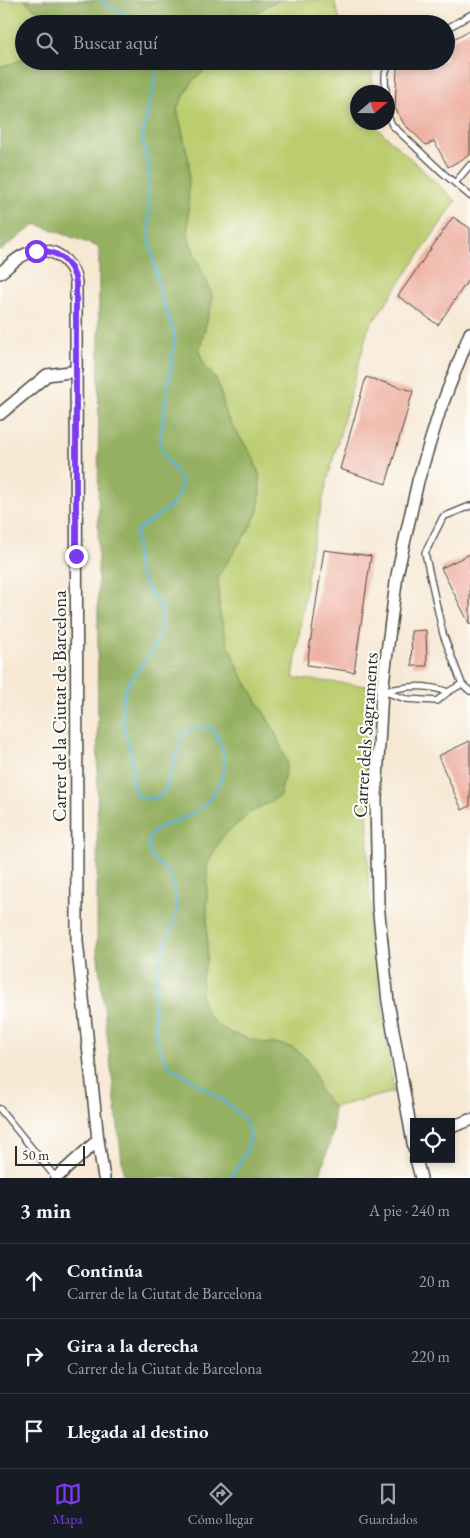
<!DOCTYPE html>
<html lang="es">
<head>
<meta charset="utf-8">
<style>
  :root { --surface:#171b24; --page:#242831; --text:#f1f3f6; --muted:#9ea1a6; --line:#363941; --accent:#7c3aed }
  body { margin:0; font-family:"EB Garamond",serif; background:var(--page); color:var(--text) }
  .controls { position:absolute; right:15px; bottom:15px; display:grid; overflow:hidden; border-radius:0px; box-shadow:0 2px 8px #0003 }
  .controls button { width:45px; height:45px; display:grid; place-items:center; padding:0; border:0; border-bottom:1px solid var(--line); background:var(--surface); color:var(--text); font:25px sans-serif }
  .compass { position:absolute; left:350px; top:85px; width:45px; height:45px; border-radius:50%; background:var(--surface); box-shadow:0 2px 8px #0003; rotate:70deg }
  .scale { position:absolute; left:15px; bottom:12px; width:70px; box-sizing:border-box; padding-left:5px; border:2px solid #2b2b2b; border-top:0; font-size:14px; line-height:18px; white-space:nowrap; color:#2b2b2b; -webkit-text-stroke:4px #fdfcf7; paint-order:stroke }
  .stop { position:absolute; width:15px; height:15px; margin:-11px; border:4px solid #7c3aed; border-radius:50%; background:#fff }
  .stop.end { background:#7c3aed; border-color:#fff; box-shadow:0 1px 5px #0008 }
  .list { margin:0; padding:0; list-style:none }
  h2 { display:flex; justify-content:space-between; align-items:center; height:65px; margin:0; padding:0 20px; font-size:21px }
  h2 small { font-size:16px; font-weight:400; color:var(--muted) }
  .list li { display:grid; grid-template-columns:32px 1fr auto; gap:15px; align-items:center; box-sizing:border-box; height:75px; padding:0 20px; border-top:1px solid var(--line) }
  .list b { display:block; font-size:19px; white-space:nowrap }
  .list p { margin:0; font-size:16px; white-space:nowrap; color:var(--muted) }
  .list em { font-size:16px; font-style:normal; color:var(--muted) }
  .icon { flex:none; width:28px; height:28px; fill:none; stroke:currentColor; stroke-width:2; stroke-linecap:round; stroke-linejoin:round }
  .map { position:relative; flex:none; width:470px; height:1178px; overflow:hidden }
  .search { position:absolute; background:var(--surface); box-shadow:0 2px 8px #0003; left:15px; right:15px; top:15px; height:55px; display:flex; align-items:center; gap:12px; box-sizing:border-box; padding:0 18px; border-radius:28px; color:var(--muted); font-size:19px }
  .sheet { height:290px; background:var(--surface) }
  nav { display:flex; justify-content:space-around; align-items:center; box-sizing:border-box; height:70px; border-top:1px solid var(--line); background:var(--surface); font-size:14px; color:var(--muted) }
  nav a { display:grid; justify-items:center; gap:2px }
  nav .on { color:var(--accent) }
  .map>svg:first-child { display:block }
  .green { fill:#bccd70; stroke:#747c4e }
  .forest { fill:#95b062; stroke:#606e46 }
  .lines { fill:none; stroke-linecap:round; stroke-linejoin:round }
  .stream { stroke:#5cb6d9; stroke-width:2.5 }
  .building { fill:#eeb1a3 }
  .lane-casing { stroke:#4a4744; stroke-width:8 }
  .street-casing { stroke:#4a4744; stroke-width:14 }
  .lane { stroke:#fff; stroke-width:5.5 }
  .street { stroke:#fff; stroke-width:11 }
  .route { stroke:#7c3aed; stroke-width:6 }
  .labels { text-anchor:middle; stroke-width:4.5; stroke-linejoin:round; paint-order:stroke }
  .street-label { font-size:19px; fill:#2b2b2b; stroke:#fdfcf7 }
</style>
</head>
<body>
<div class="map">
<svg width="470" height="1178" viewBox="0 0 470 1178">
  <rect width="100%" height="100%" fill="#fdfcf7"/>
  <filter id="ink" filterUnits="userSpaceOnUse"><feTurbulence type="fractalNoise" baseFrequency=".02" numOctaves="2"/><feDisplacementMap in="SourceGraphic" scale="10" xChannelSelector="R" yChannelSelector="G"/><feConvolveMatrix kernelMatrix="1 2 1 2 8 2 1 2 1" color-interpolation-filters="sRGB"/></filter>
  <filter id="wash" filterUnits="userSpaceOnUse"><feTurbulence type="fractalNoise" baseFrequency=".0096" numOctaves="4" result="noise"/><feDisplacementMap in="SourceGraphic" scale="20" xChannelSelector="R" yChannelSelector="G"/><feGaussianBlur stdDeviation="1.12" result="paint"/><feColorMatrix in="noise" values="0 0 0 0 0 0 0 0 0 0 0 0 0 0 0 0 0 1.4 0 .05"/><feComposite in="paint" operator="in"/></filter>
  <g filter="url(#wash)">
    <rect width="100%" height="100%" fill="#f7e8d4"/>
    <path class="green" d="M 0,0 L 24,0 L 47,18 L 47,24 L 24,24 L 24,59 L 0,68 Z
      M 279,0 L 334,0 L 341,24 L 242,24 L 268,5 Z
      M 216,61 L 371,61 L 373,92 L 358,92 L 358,122 L 376,123 L 376,127 L 456,201 L 368,329 L 327,482 L 311,551 L 293,678 L 368,686 L 367,727 L 368,875 L 376,962 L 394,1092 L 333,1107 L 320,1091 L 314,1073 L 307,1059 L 294,1048 L 279,1044 L 263,1044 L 231,1033 L 217,1025 L 206,1013 L 201,997 L 202,977 L 207,959 L 207,865 L 222,837 L 250,813 L 280,796 L 287,763 L 274,730 L 240,672 L 227,642 L 219,610 L 218,576 L 251,526 L 258,511 L 260,492 L 259,474 L 253,457 L 233,427 L 225,412 L 222,397 L 217,381 L 205,366 L 199,351 L 213,298 L 193,250 L 188,235 L 189,162 L 177,108 L 194,79 Z"/>
    <path class="forest" d="M 24,0 L 279,0 L 268,5 L 242,24 L 47,24 L 47,18 Z
      M 24,59 L 24,61 L 216,61 L 194,79 L 177,108 L 189,162 L 188,235 L 193,250 L 207,282 L 213,298 L 199,351 L 205,366 L 217,381 L 222,397 L 225,413 L 233,427 L 253,457 L 259,474 L 260,492 L 258,510 L 251,526 L 218,576 L 219,610 L 227,642 L 240,672 L 274,730 L 287,763 L 280,796 L 250,813 L 222,837 L 207,865 L 207,959 L 202,977 L 201,997 L 206,1013 L 217,1025 L 231,1033 L 263,1043 L 279,1044 L 294,1048 L 306,1059 L 314,1073 L 320,1091 L 333,1107 L 333,1132 L 319,1178 L 124,1178 L 97,949 L 99,247 L 36,224 L 0,251 L 0,68 Z"/>
    <g class="lines">
      <path class="stream" d="M 100,0 L 128,17 L 134,24
        M 156,61 L 156,76 L 142,138 L 149,167 L 148,196 L 150,243 L 161,297 L 175,337 L 160,441 L 164,455 L 181,480 L 180,494 L 171,506 L 136,531 L 137,566 L 145,585 L 162,609 L 161,623 L 158,638 L 151,652 L 125,689 L 123,704 L 122,719 L 133,765 L 132,782 L 137,796 L 150,799 L 164,794 L 183,734 L 197,727 L 213,729 C 217,737 223,747 224,757 C 227,782 208,807 186,817 C 174,823 157,824 150,837 C 149,838 149,842 149,844 C 148,864 163,862 169,874 C 172,880 175,892 176,899 C 178,919 174,922 167,939 C 160,956 155,976 155,994 C 153,1018 154,1043 168,1064 C 172,1070 183,1074 190,1079 C 206,1090 248,1112 250,1134 C 251,1147 238,1167 230,1178"/>
    </g>
    <g id="blocks">
      <path class="building" d="M 470,30 L 470,155 L 448,167 L 434,141 L 426,145 L 404,124 L 395,108 L 397,69 L 412,61 L 446,61 L 446,43 Z
        M 453,217 L 470,228 L 470,277 L 438,325 L 398,296 Z
        M 366,377 L 413,391 L 386,484 L 340,469 Z
        M 324,550 L 371,556 L 354,672 L 307,665 Z
        M 470,554 L 470,625 L 441,568 Z
        M 426,630 L 427,666 L 412,666 L 411,631 Z
        M 470,741 L 470,806 L 462,810 L 438,756 Z"/>
    </g>
  </g>
  <g filter="url(#ink)">
    <use href="#blocks" fill-opacity="0" stroke="#4a4744" stroke-width="1"/>
    <g class="lines">
      <g class="lane-casing">
        <path id="lane" d="M 446,29 L 470,15
          M 386,92 C 385,79 382,70 394,61
          M 388,116 L 392,125 L 443,173 L 470,196
          M 455,183 L 470,165
          M 470,506 L 443,517 L 425,553 L 443,634 L 462,684 L 470,691
          M 382,691 L 406,699 L 437,701 L 448,692 L 462,684
          M 384,691 C 407,686 425,684 448,692
          M 0,1109 L 56,1178"/>
      </g>
      <g class="street-casing">
        <path id="street" d="M 0,273 C 8,267 16,258 26,254 C 49,243 73,259 76,283 L 77,941 L 98,1140 L 104,1178
          M 0,414 L 47,375 L 77,371
          M 451,1127 L 470,1120
          M 414,1148 L 388,1002 L 378,904 L 376,798 L 382,691 L 397,575 L 418,481 L 440,410 L 470,333
          M 416,1159 L 421,1178
          M 56,1178 L 98,1140"/>
      </g>
      <use href="#lane" class="lane"/>
      <use href="#street" class="street"/>
    </g>
  </g>
  <g class="lines" filter="url(#ink)">
    <path class="route" d="M 36,251 C 57,249 73,262 76,283 L 76,556"/>
  </g>
  <g class="labels">
    <g class="street-label">
      <text transform="translate(59 706) rotate(-90)" y="7">Carrer de la Ciutat de Barcelona</text>
      <text transform="translate(365 735) rotate(-86)" y="7">Carrer dels Sagraments</text>
    </g>
  </g>
</svg>
<div class="controls">
<button><svg class="icon" aria-label="locate" viewBox="0 0 24 24"><circle cx="12" cy="12" r="6"/><path d="M12 2v4M12 18v4M2 12h4M18 12h4"/></svg></button>
</div>
<svg class="compass" viewBox="-18 -18 36 36"><path d="M0-13l5 13h-10z" fill="#e53935"/><path d="M0 13l5-13h-10z" fill="#9ea1a6"/></svg>
<div class="scale">50 m</div>
<div class="stop" style="left:36px;top:251px"></div>
<div class="stop end" style="left:76px;top:556px"></div>
<div class="search"><svg class="icon" aria-label="search" viewBox="0 0 24 24"><circle cx="10" cy="10" r="6"/><path d="M15 15l6 6"/></svg>Buscar aquí</div>
</div>
<section class="sheet">
<h2>3 min<small>A pie · 240 m</small></h2>
<ul class="list">
<li><svg class="icon" aria-label="ahead" viewBox="0 0 24 24"><path d="M12 20V5M6 11l6-6 6 6"/></svg><div><b>Continúa</b><p>Carrer de la Ciutat de Barcelona</p></div><em>20 m</em></li>
<li><svg class="icon" aria-label="right" viewBox="0 0 24 24"><path d="M7 20v-9h11M14 6l5 5-5 5"/></svg><div><b>Gira a la derecha</b><p>Carrer de la Ciutat de Barcelona</p></div><em>220 m</em></li>
<li><svg class="icon" aria-label="arrive" viewBox="0 0 24 24"><path d="M6 21V4h12l-3 4 3 4H6"/></svg><div><b>Llegada al destino</b></div></li>
</ul>
</section>
<nav>
<a class="on"><svg class="icon" aria-label="map" viewBox="0 0 24 24"><path d="M3 6l6-2 6 2 6-2v14l-6 2-6-2-6 2zM9 4v14M15 6v14"/></svg>Mapa</a>
<a><svg class="icon" aria-label="directions" viewBox="0 0 24 24"><path d="M12 3l9 9-9 9-9-9zM9 14v-3h6M13 9l2 2-2 2"/></svg>Cómo llegar</a>
<a><svg class="icon" aria-label="saved" viewBox="0 0 24 24"><path d="M7 4h10v16l-5-4-5 4z"/></svg>Guardados</a>
</nav>
</body>
</html>
